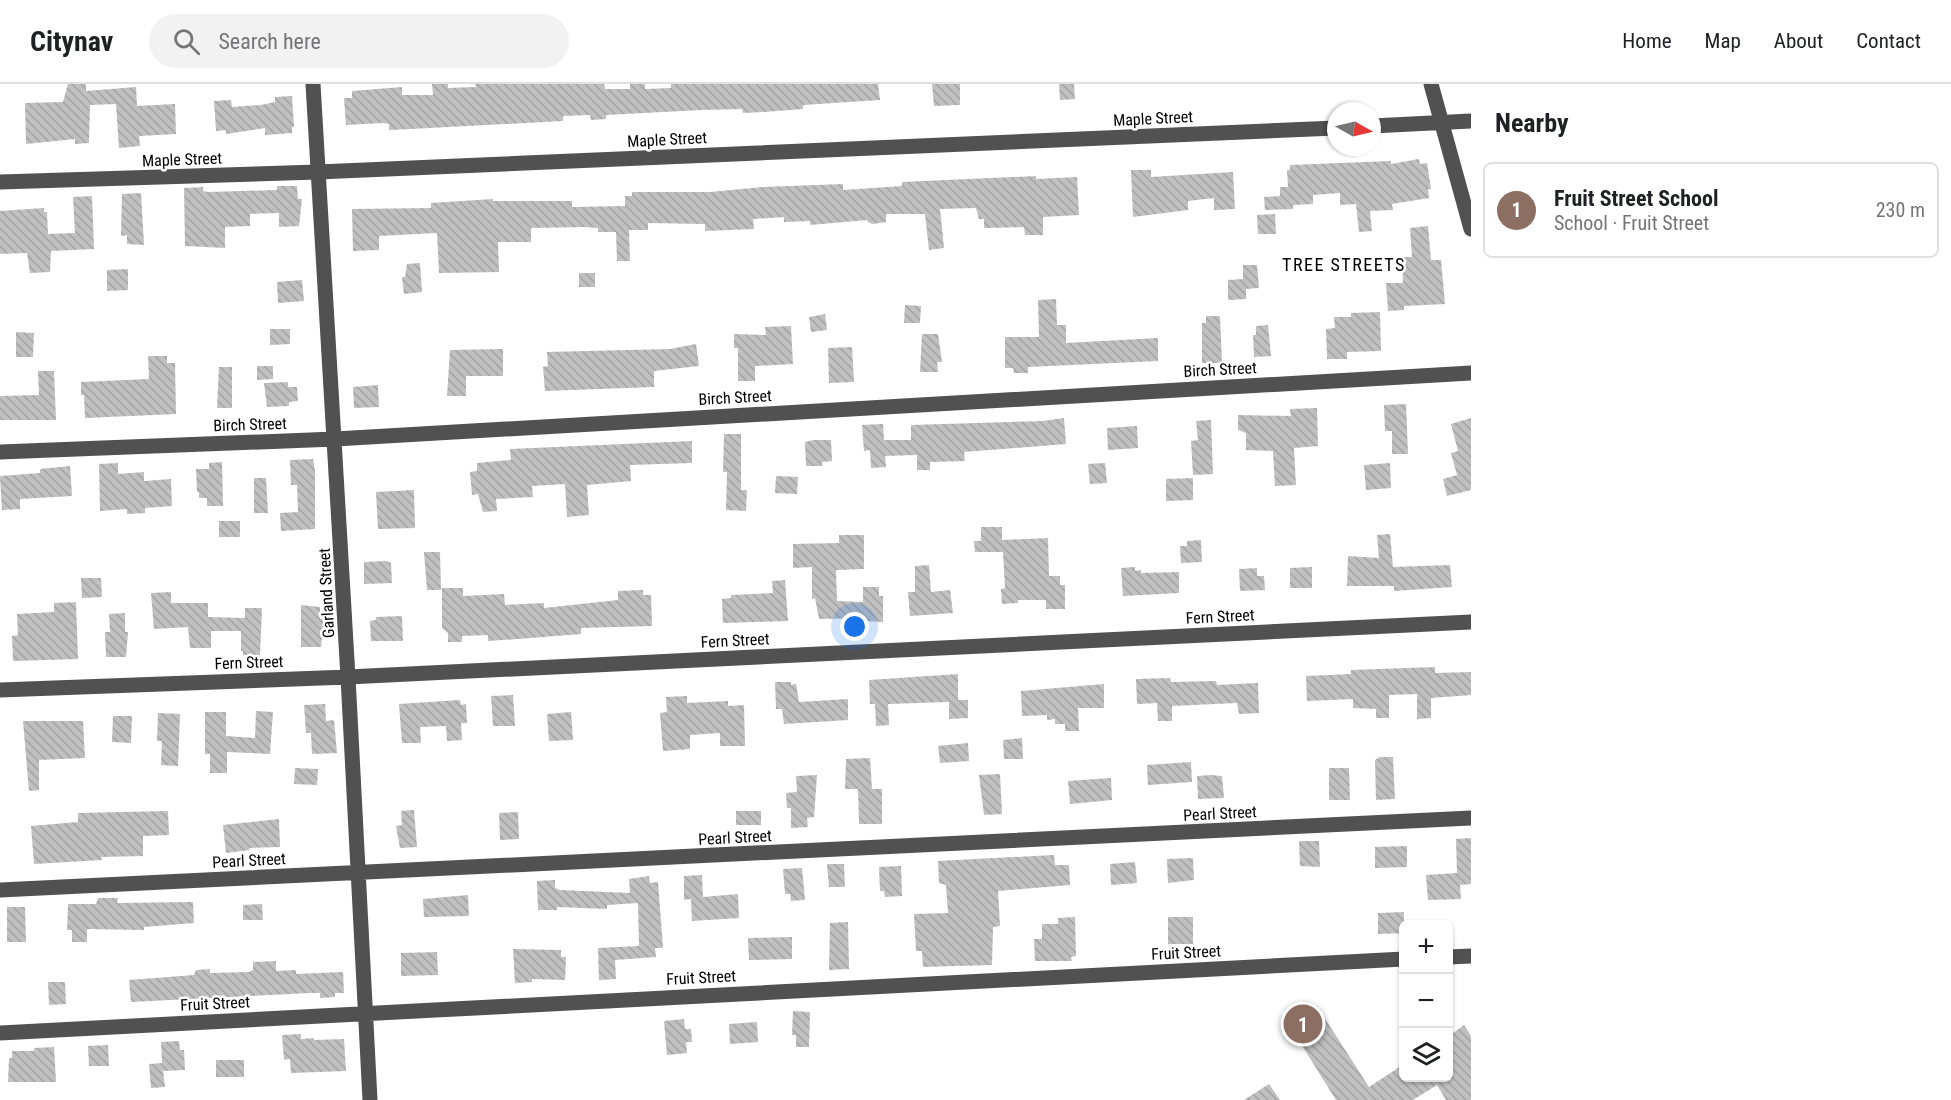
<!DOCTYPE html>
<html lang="en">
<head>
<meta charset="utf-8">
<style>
  :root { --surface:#fff; --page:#f2f2f2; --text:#202124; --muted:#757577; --line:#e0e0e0; --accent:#000 }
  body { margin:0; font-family:"Roboto Condensed",sans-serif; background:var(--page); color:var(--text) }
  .controls { position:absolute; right:18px; bottom:18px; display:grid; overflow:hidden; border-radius:9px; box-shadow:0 2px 4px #0004 }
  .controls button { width:54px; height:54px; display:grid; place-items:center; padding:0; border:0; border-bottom:2px solid var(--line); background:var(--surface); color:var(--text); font:30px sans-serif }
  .compass { position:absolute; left:1327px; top:18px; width:54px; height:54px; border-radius:50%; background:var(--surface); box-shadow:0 2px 4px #0004; rotate:98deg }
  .you { position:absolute; left:855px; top:543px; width:21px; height:21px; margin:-15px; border:4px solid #fff; border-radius:50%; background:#1a73e8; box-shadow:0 0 0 9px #1a73e833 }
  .badge { display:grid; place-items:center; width:39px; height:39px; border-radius:50%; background:var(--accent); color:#fff; font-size:20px; font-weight:700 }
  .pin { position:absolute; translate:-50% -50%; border:3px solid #fff; box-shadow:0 2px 6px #0006 }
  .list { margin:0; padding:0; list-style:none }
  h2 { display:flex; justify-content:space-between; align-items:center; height:78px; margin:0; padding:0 24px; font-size:26px }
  h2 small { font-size:20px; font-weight:400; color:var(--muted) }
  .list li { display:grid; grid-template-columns:39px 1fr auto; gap:18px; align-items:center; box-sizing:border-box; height:96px; margin:0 12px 12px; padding:0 12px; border:2px solid var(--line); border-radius:9px }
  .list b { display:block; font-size:22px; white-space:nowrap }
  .list p { margin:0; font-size:20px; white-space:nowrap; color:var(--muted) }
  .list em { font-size:20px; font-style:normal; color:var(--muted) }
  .icon { flex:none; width:33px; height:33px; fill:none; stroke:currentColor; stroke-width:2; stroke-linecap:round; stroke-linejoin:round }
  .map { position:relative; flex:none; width:1471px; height:1016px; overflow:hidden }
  header { display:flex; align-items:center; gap:36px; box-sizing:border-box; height:84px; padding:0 30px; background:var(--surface); border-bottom:2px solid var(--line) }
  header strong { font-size:28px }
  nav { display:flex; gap:33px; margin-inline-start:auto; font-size:21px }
  .search { width:420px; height:54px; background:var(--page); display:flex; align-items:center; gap:15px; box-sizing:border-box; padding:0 21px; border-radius:33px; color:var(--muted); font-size:22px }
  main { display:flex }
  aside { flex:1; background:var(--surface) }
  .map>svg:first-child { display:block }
  .building { fill:url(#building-back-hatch) }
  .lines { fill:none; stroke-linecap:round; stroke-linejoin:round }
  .minor { stroke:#515151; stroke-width:15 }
  .labels { text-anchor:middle; stroke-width:5; stroke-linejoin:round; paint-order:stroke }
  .street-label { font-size:16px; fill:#000; stroke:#fff }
  .neighbourhood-label { font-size:18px; letter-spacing:1.5px; fill:#000; stroke:#fff }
</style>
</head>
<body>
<header>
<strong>Citynav</strong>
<div class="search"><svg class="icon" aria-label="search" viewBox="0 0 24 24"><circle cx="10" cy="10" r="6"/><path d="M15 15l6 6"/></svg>Search here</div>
<nav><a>Home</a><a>Map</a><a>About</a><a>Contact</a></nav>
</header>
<main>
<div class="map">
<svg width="1471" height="1016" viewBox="0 0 1471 1016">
  <defs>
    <pattern id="building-back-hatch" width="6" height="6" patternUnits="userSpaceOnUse" patternTransform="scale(1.5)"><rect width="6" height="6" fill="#c0c0c0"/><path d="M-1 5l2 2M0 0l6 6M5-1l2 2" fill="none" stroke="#a3a3a3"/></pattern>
  </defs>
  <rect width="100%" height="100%" fill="#fff"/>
  <path class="building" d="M 68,0 L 86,0 L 86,7 L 136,3 L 137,22 L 175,20 L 176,50 L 139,52 L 140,62 L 119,64 L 116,20 L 90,21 L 89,59 L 75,60 L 75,55 L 26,60 L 25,19 L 63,18 Z
    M 432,0 L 448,0 L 448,4 L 476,3 L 475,0 L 604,0 L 605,5 L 630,5 L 630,0 L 645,0 L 645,5 L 671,4 L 671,0 L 878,0 L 880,16 L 803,21 L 803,25 L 764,28 L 743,29 L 742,25 L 701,26 L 606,31 L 606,35 L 591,36 L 590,31 L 563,32 L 563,37 L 411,45 L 389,46 L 389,40 L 383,39 L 346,41 L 344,14 L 352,14 L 352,7 L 402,3 L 402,11 L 433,11 Z
    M 932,0 L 960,0 L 960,21 L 934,22 Z
    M 1059,0 L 1074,0 L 1075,15 L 1060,16 Z
    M 292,12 L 294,43 L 292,43 L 292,49 L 265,51 L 265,44 L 226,50 L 226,46 L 216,47 L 214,17 L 231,16 L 232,23 L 261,21 L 275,18 L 275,13 Z
    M 1419,75 L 1420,80 L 1427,79 L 1431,105 L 1428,105 L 1429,114 L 1392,120 L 1393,126 L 1370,127 L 1372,147 L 1359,148 L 1356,120 L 1340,121 L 1340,109 L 1313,111 L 1313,120 L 1293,121 L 1293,125 L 1265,126 L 1264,113 L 1280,112 L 1280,103 L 1288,103 L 1287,86 L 1290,86 L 1290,81 L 1391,77 L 1391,80 Z
    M 1131,86 L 1151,86 L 1151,93 L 1233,88 L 1235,125 L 1214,126 L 1214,114 L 1188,117 L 1188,126 L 1133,133 Z
    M 1036,92 L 1036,95 L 1077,93 L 1079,131 L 1043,133 L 1043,151 L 1025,151 L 1024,143 L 984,144 L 984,135 L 979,135 L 976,124 L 940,125 L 944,164 L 929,166 L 925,130 L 886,130 L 886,138 L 873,140 L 868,138 L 867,136 L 810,141 L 810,137 L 784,138 L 784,133 L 753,135 L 754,145 L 705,147 L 705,140 L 648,139 L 648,146 L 629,146 L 630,177 L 617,177 L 616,148 L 598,148 L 598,144 L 584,143 L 531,144 L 531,158 L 498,158 L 499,188 L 439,189 L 437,149 L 379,152 L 379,166 L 353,167 L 352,125 L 431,124 L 431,119 L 493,115 L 493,117 L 572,117 L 572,123 L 625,122 L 625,112 L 632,112 L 632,108 L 710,108 L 763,103 L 843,100 L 843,106 L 902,102 L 902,98 Z
    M 277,102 L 297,102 L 298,115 L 302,115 L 299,142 L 279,143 L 279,129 L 250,130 L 250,142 L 225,143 L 225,164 L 185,162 L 184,104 L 203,103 L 203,107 L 208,108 L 277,106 Z
    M 141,109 L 144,161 L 127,160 L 127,151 L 121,152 L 122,110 Z
    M 92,112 L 94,165 L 51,167 L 50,188 L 30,189 L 27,169 L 0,170 L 0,127 L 44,124 L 44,128 L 47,128 L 48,150 L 75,149 L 73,113 Z
    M 1275,130 L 1276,150 L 1258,150 L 1257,131 Z
    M 1428,142 L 1431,176 L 1441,176 L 1445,220 L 1404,222 L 1404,226 L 1388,227 L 1386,199 L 1403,199 L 1402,173 L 1412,173 L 1410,144 Z
    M 420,179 L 422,208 L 404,210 L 402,193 L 405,193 L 407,180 Z
    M 1243,181 L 1257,181 L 1259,204 L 1246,205 L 1246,215 L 1228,216 L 1228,196 L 1243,195 Z
    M 128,185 L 128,206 L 107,207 L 107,186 Z
    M 579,189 L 595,189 L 595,203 L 579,203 Z
    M 302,196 L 304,217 L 278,219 L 277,198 Z
    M 1056,215 L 1057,241 L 1066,241 L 1066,259 L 1158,254 L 1158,277 L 1028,283 L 1028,289 L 1014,289 L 1013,284 L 1005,284 L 1005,253 L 1039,253 L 1038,216 Z
    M 905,221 L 921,222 L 920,239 L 904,239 Z
    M 1380,228 L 1381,267 L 1347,268 L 1347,275 L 1327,275 L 1326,245 L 1335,244 L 1334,233 L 1351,233 L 1351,229 Z
    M 825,230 L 827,246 L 811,248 L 809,233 Z
    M 1206,232 L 1220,232 L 1222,279 L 1202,279 L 1202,239 L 1206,239 Z
    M 1268,241 L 1271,272 L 1254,273 L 1253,251 L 1256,251 L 1256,242 Z
    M 791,242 L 793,280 L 755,282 L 755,297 L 738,297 L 738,264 L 734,264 L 734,250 L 766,251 L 765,243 Z
    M 270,245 L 290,245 L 290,260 L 270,261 Z
    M 16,248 L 34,249 L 33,273 L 16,273 Z
    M 922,250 L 938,250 L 942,278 L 937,278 L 938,288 L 920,288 Z
    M 696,260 L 699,282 L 654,287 L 654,303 L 545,307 L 543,283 L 548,282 L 547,268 L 670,265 Z
    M 852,263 L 854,298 L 829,299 L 828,264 Z
    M 503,265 L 503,292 L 466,292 L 466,312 L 447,312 L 450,266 Z
    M 148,272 L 167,272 L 167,279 L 175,279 L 176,330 L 85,334 L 84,311 L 81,311 L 81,298 L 149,295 Z
    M 257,282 L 273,282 L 273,295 L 257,296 Z
    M 219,283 L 232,283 L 232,324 L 217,324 Z
    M 38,287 L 54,287 L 56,336 L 0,336 L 0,312 L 39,311 Z
    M 288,298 L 288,303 L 297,303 L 298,317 L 289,318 L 289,322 L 267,323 L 264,299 Z
    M 378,301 L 379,323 L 354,324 L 353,303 Z
    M 1406,320 L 1408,370 L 1392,370 L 1392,347 L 1385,347 L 1384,321 Z
    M 1317,324 L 1318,362 L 1294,364 L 1296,401 L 1275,402 L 1273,367 L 1246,366 L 1246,349 L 1238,346 L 1238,331 L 1291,332 L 1290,325 Z
    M 1064,334 L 1066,360 L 964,368 L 965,377 L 930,378 L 930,386 L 917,386 L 917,371 L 885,372 L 886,383 L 871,384 L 870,366 L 864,367 L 862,341 L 883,340 L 884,356 L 911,356 L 911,341 L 1043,337 Z
    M 1471,334 L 1471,406 L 1447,412 L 1443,395 L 1457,391 L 1451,369 L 1458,367 L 1451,340 Z
    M 1211,336 L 1213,390 L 1193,391 L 1191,357 L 1198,356 L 1196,337 Z
    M 1137,342 L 1138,364 L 1108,366 L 1107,344 Z
    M 724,350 L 741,350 L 741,406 L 747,406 L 746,427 L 726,426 L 727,388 L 723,388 Z
    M 813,356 L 831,356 L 832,377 L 822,378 L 822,382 L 806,382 L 805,358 Z
    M 692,357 L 692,379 L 630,381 L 631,397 L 587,401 L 589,431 L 567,433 L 565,400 L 532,402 L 533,413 L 496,415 L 497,427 L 483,428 L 478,410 L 472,411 L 470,388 L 477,387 L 477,379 L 511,376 L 510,365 Z
    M 313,375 L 315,387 L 315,445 L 281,447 L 280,429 L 298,428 L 297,401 L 291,401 L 290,376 Z
    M 222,378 L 223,422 L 207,422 L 207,414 L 199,414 L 199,408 L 197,408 L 196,385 L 209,385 L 209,379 Z
    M 118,379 L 118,390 L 144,388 L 144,397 L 171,395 L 172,422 L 145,424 L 145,429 L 127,430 L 127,425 L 100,427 L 99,380 Z
    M 1105,379 L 1107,399 L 1090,400 L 1088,380 Z
    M 1390,379 L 1391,404 L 1366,406 L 1364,381 Z
    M 70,382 L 72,412 L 20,415 L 20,425 L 2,426 L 0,392 L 40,389 L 40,385 Z
    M 776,392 L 798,393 L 797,410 L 775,409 Z
    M 254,394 L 266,394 L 268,429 L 254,429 Z
    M 1193,394 L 1193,416 L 1166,417 L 1166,395 Z
    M 414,406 L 415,444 L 378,445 L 376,408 Z
    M 219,437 L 240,437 L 240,453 L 219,453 Z
    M 981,443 L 1002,443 L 1002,456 L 1048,454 L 1049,492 L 1060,492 L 1060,501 L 1065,501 L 1065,525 L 1046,525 L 1046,516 L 1018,516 L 1018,519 L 1002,520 L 1001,505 L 1005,504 L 1003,468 L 975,468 L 974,457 L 981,457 Z
    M 1390,450 L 1393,483 L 1450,481 L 1452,503 L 1394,507 L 1394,502 L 1347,502 L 1348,472 L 1379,474 L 1377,451 Z
    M 839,451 L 864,451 L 864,485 L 836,486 L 837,517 L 863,518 L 863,503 L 879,503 L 879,512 L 883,512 L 883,538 L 865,537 L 861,534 L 819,535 L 815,514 L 812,515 L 812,483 L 793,484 L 793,460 L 839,459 Z
    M 1201,456 L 1202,478 L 1181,479 L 1180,462 L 1187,462 L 1187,457 Z
    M 424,468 L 440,468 L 441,506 L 427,506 Z
    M 386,477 L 391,479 L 392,499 L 364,500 L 364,478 Z
    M 929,481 L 931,508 L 950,506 L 953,529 L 910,532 L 908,508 L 915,508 L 915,482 Z
    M 1135,483 L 1135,487 L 1141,486 L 1141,489 L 1179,488 L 1179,509 L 1123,512 L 1121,484 Z
    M 1312,483 L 1312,504 L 1290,504 L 1290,484 Z
    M 1257,484 L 1257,492 L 1264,492 L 1265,506 L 1240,507 L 1239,485 Z
    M 81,494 L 101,494 L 102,513 L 82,514 Z
    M 785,496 L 788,537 L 723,539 L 722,515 L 731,514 L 731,511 L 773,509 L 772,497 Z
    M 442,504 L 463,504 L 463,512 L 504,510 L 505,521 L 544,519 L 544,524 L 618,516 L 618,507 L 643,506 L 643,511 L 651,511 L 652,542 L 581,544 L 581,550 L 518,555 L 488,557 L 488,551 L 462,552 L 462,558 L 448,558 L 448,549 L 442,544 Z
    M 171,508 L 171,519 L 208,519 L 208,533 L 245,534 L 245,524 L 262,524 L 260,571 L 243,571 L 243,567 L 241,567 L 241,547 L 211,547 L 211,564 L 190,564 L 188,543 L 154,545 L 151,509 Z
    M 76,518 L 78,575 L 13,577 L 12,552 L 18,551 L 17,530 L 54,528 L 54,519 Z
    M 301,521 L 320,523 L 320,535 L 324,535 L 321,563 L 301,563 Z
    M 125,529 L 125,548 L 128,548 L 126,573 L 106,573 L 105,548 L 110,548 L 109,530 Z
    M 402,532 L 403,557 L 371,557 L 370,537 L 376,536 L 376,533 Z
    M 1435,583 L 1435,589 L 1471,588 L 1471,611 L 1431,614 L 1431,634 L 1417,635 L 1417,610 L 1389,611 L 1389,634 L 1376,634 L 1376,625 L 1353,624 L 1353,615 L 1307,617 L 1306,592 L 1351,590 L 1351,586 Z
    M 958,590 L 958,616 L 968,616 L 968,634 L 949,635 L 949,618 L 888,620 L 889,641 L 876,642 L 875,620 L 870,620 L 869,596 Z
    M 1170,594 L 1171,598 L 1216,597 L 1217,601 L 1258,599 L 1259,629 L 1239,630 L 1237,619 L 1172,622 L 1172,637 L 1158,637 L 1157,619 L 1137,620 L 1136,595 Z
    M 775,598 L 791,598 L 791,601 L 796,600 L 799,618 L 848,615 L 848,636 L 784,640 L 782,625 L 776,625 Z
    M 1104,600 L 1104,624 L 1078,624 L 1079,647 L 1065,647 L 1065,640 L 1055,640 L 1055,635 L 1047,636 L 1047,631 L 1022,632 L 1021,607 Z
    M 513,611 L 515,642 L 493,642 L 491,612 Z
    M 687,612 L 687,619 L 728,617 L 728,622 L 744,621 L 745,662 L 720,662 L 720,649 L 690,651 L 690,665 L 663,667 L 660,629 L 667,628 L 666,613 Z
    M 460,616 L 461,621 L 466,620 L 467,639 L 461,639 L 462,656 L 447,657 L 446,642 L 420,643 L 421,659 L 402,659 L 399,620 Z
    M 325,620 L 326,637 L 334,636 L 337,669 L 312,670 L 311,649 L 306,649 L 304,621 Z
    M 256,627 L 273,628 L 270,670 L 227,668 L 227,689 L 210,689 L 210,670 L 205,670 L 205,628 L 226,628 L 226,652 L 255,654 Z
    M 571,628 L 573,656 L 549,657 L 547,630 Z
    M 158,629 L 180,630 L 178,682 L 161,681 L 162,657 L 157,657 Z
    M 113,632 L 132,632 L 131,659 L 112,658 Z
    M 23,637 L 83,637 L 85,674 L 39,676 L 39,706 L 29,707 Z
    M 1022,654 L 1023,675 L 1004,675 L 1003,656 Z
    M 968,659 L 969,677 L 940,679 L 938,662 Z
    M 1380,673 L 1393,673 L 1395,715 L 1376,716 L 1375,676 Z
    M 870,674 L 872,705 L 882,705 L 882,740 L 859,740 L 858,705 L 845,705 L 846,675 Z
    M 1191,678 L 1192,698 L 1148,701 L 1147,681 Z
    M 295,684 L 318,685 L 317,701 L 294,700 Z
    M 1329,684 L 1349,684 L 1350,716 L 1329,716 Z
    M 1000,690 L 1002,730 L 984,731 L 979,691 Z
    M 817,691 L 814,733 L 807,734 L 808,743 L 791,744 L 791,724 L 787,724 L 786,709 L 797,708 L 796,692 Z
    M 1211,691 L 1222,692 L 1224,714 L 1198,715 L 1197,692 Z
    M 1111,694 L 1112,716 L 1070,720 L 1068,697 Z
    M 414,726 L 417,763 L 400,764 L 396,742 L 402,741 L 401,727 Z
    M 168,727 L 169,751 L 143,752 L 143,772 L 101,773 L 102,776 L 34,780 L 31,742 L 78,738 L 78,729 Z
    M 736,727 L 761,727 L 761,741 L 736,741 Z
    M 518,728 L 519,755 L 500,756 L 499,729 Z
    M 279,735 L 280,763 L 249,764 L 250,766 L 226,769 L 223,741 Z
    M 1471,754 L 1471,800 L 1460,801 L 1461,815 L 1428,816 L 1426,791 L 1457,789 L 1456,755 Z
    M 1299,757 L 1319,757 L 1320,783 L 1300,782 Z
    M 1407,762 L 1407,783 L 1375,784 L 1375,763 Z
    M 1054,771 L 1055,781 L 1069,781 L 1070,801 L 998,807 L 1000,842 L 993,843 L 992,881 L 923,883 L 922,867 L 916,867 L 914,830 L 948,829 L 946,801 L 939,799 L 938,777 Z
    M 1193,774 L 1194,796 L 1168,799 L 1167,775 Z
    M 1135,778 L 1137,799 L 1111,801 L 1110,780 Z
    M 827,780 L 844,780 L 845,803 L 829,803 Z
    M 901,782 L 902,812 L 885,813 L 884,807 L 880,807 L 879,783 Z
    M 802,784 L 805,816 L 791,817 L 790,810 L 785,810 L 783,785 Z
    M 702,791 L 703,813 L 738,810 L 739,834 L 692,837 L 691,815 L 684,816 L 684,792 Z
    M 649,792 L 650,799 L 658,798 L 663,864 L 655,864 L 656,873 L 615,876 L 616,895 L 599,896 L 598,864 L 639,862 L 638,819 L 607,821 L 607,825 L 557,823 L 557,826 L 538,826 L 537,797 L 555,796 L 555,804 L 560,806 L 630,809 L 629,795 Z
    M 468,811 L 469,832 L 424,833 L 423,815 Z
    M 98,814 L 118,814 L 117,819 L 193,818 L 194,839 L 144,843 L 144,846 L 87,845 L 87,858 L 72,858 L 72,846 L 67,846 L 68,820 L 96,820 Z
    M 262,820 L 263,836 L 243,836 L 243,821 Z
    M 7,823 L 25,823 L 26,858 L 7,858 Z
    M 1404,828 L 1404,849 L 1378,850 L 1378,829 Z
    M 1075,833 L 1076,872 L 1071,873 L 1072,877 L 1035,877 L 1034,855 L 1042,855 L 1042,840 L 1058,840 L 1058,834 Z
    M 1168,833 L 1193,833 L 1193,860 L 1168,860 Z
    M 848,838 L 849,885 L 829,886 L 830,839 Z
    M 792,853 L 792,875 L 749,876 L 748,854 Z
    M 513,865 L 561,866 L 561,873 L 566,873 L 565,896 L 532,895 L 532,898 L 515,899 Z
    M 437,868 L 438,891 L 401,892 L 401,869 Z
    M 276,877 L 276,887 L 296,886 L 296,890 L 343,888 L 344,909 L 335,909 L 335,913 L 320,914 L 320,909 L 311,909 L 131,918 L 129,896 L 194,891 L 196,886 L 210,885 L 210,889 L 249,888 L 253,886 L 253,878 Z
    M 48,898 L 65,898 L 66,920 L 49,921 Z
    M 1317,922 L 1369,1003 L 1404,980 L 1404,993 L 1449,993 L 1449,952 L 1464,941 L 1471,952 L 1471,1016 L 1446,1016 L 1437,1001 L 1413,1016 L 1336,1016 L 1289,941 Z
    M 793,927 L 810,928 L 809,963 L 796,963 L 796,951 L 792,951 Z
    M 684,935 L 685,945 L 691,945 L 692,958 L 686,958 L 687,969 L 667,971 L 664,937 Z
    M 757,938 L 758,958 L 730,960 L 729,940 Z
    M 301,950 L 301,955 L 314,954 L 314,956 L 344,955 L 346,987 L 291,989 L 290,975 L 284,976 L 282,951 Z
    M 179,957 L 180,966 L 184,966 L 185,986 L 163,987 L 165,1003 L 151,1004 L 149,980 L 162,979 L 161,958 Z
    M 108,961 L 109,982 L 89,982 L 88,962 Z
    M 54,963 L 56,998 L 8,998 L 9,974 L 12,974 L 12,967 L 34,967 L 34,964 Z
    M 216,976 L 244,976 L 244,993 L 216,993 Z
    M 1269,1000 L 1280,1016 L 1244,1016 Z"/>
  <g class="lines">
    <path class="minor" d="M 313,0 L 348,593 L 370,1016
      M 1431,0 L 1471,145
      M 1372,42 L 1471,37
      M 0,98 L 318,88 L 1336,44
      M 0,368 L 335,355 L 1471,289
      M 0,606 L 348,593 L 1471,538
      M 0,806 L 1471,734
      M 1448,873 L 1471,872
      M 0,949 L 1404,875"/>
  </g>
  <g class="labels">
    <g class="street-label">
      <text transform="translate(1153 34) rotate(-3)" y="6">Maple Street</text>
      <text transform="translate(667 55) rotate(-3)" y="6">Maple Street</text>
      <text transform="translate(182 75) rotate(-2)" y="6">Maple Street</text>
      <text transform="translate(1220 285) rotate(-3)" y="6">Birch Street</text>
      <text transform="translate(735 313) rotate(-3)" y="6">Birch Street</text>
      <text transform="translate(250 340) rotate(-2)" y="6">Birch Street</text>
      <text transform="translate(326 509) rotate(-93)" y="6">Garland Street</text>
      <text transform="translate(1220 532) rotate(-3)" y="6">Fern Street</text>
      <text transform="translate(735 556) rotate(-3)" y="6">Fern Street</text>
      <text transform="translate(249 578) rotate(-2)" y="6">Fern Street</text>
      <text transform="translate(1220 729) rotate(-3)" y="6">Pearl Street</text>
      <text transform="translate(735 753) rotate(-3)" y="6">Pearl Street</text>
      <text transform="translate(249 776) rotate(-3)" y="6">Pearl Street</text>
      <text transform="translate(1186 868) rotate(-3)" y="6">Fruit Street</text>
      <text transform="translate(701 893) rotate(-3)" y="6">Fruit Street</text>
      <text transform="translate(215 919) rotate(-3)" y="6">Fruit Street</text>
    </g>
    <g class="neighbourhood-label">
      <text x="1344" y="187">TREE STREETS</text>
    </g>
  </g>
</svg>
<div class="controls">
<button>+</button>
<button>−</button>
<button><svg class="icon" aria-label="layers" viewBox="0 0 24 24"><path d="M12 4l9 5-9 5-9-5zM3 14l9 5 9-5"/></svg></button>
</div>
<svg class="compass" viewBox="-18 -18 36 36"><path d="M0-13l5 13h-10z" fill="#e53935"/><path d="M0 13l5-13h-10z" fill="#757577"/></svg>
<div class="you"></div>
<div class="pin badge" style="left:1303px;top:940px;background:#8d6e63">1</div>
</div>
<aside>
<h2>Nearby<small></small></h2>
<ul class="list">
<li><span class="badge" style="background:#8d6e63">1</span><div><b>Fruit Street School</b><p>School · Fruit Street</p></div><em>230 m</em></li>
</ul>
</aside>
</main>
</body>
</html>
